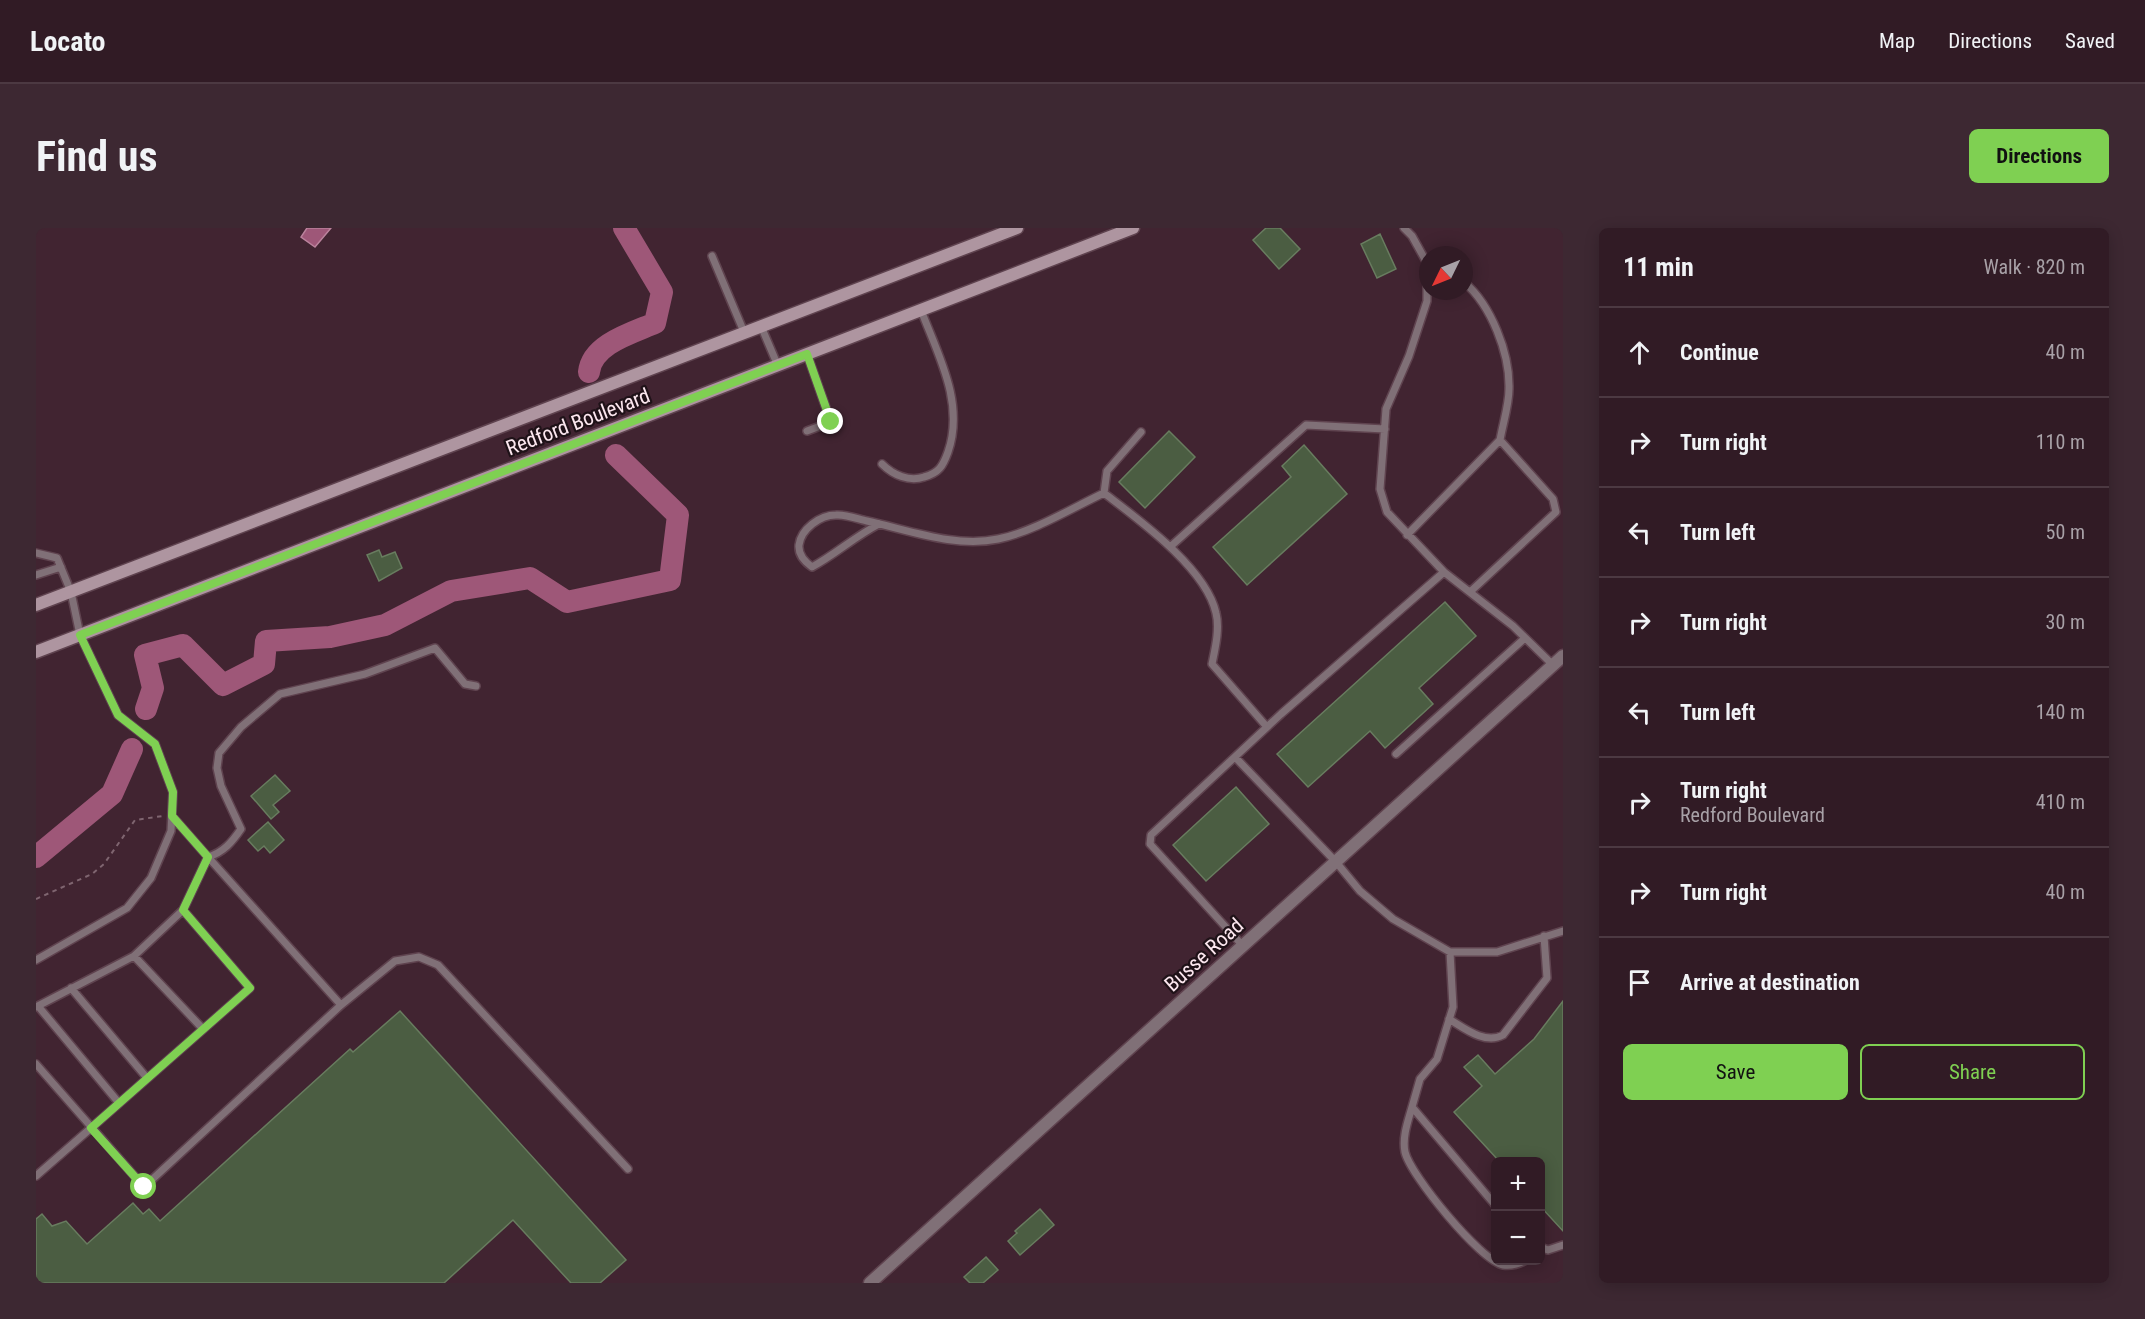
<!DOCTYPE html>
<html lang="en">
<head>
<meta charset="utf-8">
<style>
  :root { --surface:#311b25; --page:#3d2832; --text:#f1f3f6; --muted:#a8a1a7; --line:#4c3942; --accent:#7fd052 }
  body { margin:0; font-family:"Roboto Condensed",sans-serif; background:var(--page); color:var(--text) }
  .controls { position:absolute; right:18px; bottom:18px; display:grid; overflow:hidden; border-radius:9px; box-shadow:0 3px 15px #0003 }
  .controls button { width:54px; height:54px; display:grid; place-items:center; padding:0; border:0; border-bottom:2px solid var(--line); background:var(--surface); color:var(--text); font:30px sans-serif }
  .compass { position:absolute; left:1383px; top:18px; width:54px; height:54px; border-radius:50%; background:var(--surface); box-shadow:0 3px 15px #0003; rotate:227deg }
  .stop { position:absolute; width:18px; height:18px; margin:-14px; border:4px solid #7fd052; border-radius:50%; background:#fff }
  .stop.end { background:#7fd052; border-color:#fff; box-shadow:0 2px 6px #0008 }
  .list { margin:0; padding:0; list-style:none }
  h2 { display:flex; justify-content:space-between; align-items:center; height:78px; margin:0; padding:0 24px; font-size:26px }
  h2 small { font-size:20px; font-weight:400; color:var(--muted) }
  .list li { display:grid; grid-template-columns:39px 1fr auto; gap:18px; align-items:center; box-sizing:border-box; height:90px; padding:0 24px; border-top:2px solid var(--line) }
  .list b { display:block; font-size:22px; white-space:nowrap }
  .list p { margin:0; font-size:20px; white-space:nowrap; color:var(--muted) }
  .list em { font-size:20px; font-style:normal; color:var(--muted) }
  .actions { display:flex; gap:12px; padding:18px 24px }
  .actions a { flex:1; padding:14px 0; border:2px solid var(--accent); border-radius:9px; text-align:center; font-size:21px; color:var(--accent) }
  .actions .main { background:var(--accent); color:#111 }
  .icon { flex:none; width:33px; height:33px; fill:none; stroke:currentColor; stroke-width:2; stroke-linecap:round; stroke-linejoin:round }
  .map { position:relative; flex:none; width:1527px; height:1055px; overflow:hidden; border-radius:9px }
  header { display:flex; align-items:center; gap:36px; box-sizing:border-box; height:84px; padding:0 30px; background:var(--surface); border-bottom:2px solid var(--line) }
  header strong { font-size:28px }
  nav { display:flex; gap:33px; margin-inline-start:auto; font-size:21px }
  .intro { display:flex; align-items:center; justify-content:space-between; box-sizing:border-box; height:144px; padding:0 36px }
  h1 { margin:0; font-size:42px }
  .button { padding:15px 27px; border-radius:9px; background:var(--accent); color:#111; font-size:21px; font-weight:700 }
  main { display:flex; gap:36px; padding:0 36px }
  aside { flex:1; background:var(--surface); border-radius:9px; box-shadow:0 3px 15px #0003 }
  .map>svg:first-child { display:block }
  .water { fill:#9e5778; stroke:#ba829c; stroke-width:1.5 }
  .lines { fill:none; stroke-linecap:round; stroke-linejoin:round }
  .river { stroke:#9e5778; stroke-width:22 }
  .building { fill:#4b5d42; stroke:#687c5f; stroke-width:1.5 }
  .service-casing { stroke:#5f434f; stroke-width:10 }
  .minor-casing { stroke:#5f434f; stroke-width:15 }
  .secondary-casing { stroke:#5f434f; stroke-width:15 }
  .path { stroke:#7f6570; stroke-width:2; stroke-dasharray:4.5 4.5; stroke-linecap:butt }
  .service { stroke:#807077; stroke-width:7 }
  .minor { stroke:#807077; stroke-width:12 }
  .secondary { stroke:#ae95a0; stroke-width:12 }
  .route { stroke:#7fd052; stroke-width:8 }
  .labels { text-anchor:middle; stroke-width:4.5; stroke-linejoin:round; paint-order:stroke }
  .street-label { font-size:21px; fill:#fce7ef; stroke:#1f1218 }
</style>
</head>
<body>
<header>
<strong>Locato</strong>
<nav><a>Map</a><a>Directions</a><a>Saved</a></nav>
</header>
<div class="intro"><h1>Find us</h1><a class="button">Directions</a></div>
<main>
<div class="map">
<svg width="1527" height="1055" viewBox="0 0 1527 1055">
  <rect width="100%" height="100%" fill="#412431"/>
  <path class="water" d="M 271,0 L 295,0 L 279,19 L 265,9 Z"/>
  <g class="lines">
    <path class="river" d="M 553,144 C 556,116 596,105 619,95 L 626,64 L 588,0
      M 110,481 L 117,460 L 109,427 L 147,417 L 187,457 L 228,436 L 230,413 L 294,409 L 349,397 L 415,363 L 494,350 L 531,374 L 634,352 L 642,287 L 580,227
      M 0,629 L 76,566 L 96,521"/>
  </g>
  <path class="building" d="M 1230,0 L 1244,0 L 1264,21 L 1243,41 L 1217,12 Z
    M 1344,6 L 1360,41 L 1341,50 L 1325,16 Z
    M 1133,203 L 1159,229 L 1109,280 L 1083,254 Z
    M 1268,217 L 1311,266 L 1211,357 L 1177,319 L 1255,249 L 1246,238 Z
    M 343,322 L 346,329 L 359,324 L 366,340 L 343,353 L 331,327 Z
    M 1409,374 L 1440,408 L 1383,460 L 1397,476 L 1349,520 L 1334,503 L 1272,559 L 1241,526 Z
    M 239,547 L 254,563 L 237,577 L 243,584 L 235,591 L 215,568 Z
    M 1200,559 L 1233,596 L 1170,653 L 1137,617 Z
    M 232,594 L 248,612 L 234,625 L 228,618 L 222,623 L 212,612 Z
    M 1527,773 L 1527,1003 L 1504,978 L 1504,933 L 1463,933 L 1418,884 L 1446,858 L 1428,839 L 1442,827 L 1459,846 L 1498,811 Z
    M 364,783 L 590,1032 L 564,1055 L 535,1055 L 477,992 L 408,1055 L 0,1055 L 0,991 L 6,986 L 16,998 L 30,993 L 51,1016 L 97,975 L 107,986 L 113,981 L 124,993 L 314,821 L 317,824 Z
    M 1004,981 L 1018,997 L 984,1027 L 972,1013 L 981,1005 L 979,1003 Z
    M 950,1029 L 962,1042 L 947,1055 L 934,1055 L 928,1049 Z"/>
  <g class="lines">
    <g class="service-casing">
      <path id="service" d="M 676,28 L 708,104
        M 1428,54 C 1455,77 1474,125 1473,161 C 1473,177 1467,195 1464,212 L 1517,271 L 1520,284 L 1434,364
        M 725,98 L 742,138
        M 771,126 L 795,194 L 771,203
        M 1105,204 L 1071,243 L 1068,265 C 1103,292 1170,340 1180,385 C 1184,401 1179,421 1176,436 L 1231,499
        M 846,236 C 857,247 873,254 888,249 C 903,245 907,238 912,224 C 929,175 902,127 885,82
        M 843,296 C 818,309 800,326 776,339 C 769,334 762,327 763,317 C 765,301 784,287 800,287 C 809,286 822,291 831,293 C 873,302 919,320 962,311 C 997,304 1036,280 1068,265
        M 1371,307 L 1464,212
        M 1134,319 L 1270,197 L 1349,201
        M 0,325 L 21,330 L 35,364 L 44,407 L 82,487 L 119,516 L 137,564 L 135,603 L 115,650 L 91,680 L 0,732
        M 1408,344 L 1477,398 L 1517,437
        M 0,347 L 25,339
        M 1360,526 L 1489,410
        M 1199,529 L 1300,634 L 1324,663 L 1357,691 L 1414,724 L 1461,724 L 1527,703
        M 136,588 L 172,629 C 188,624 196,614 205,601 L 185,558 L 181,540 L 183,525 L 205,499 L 244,466 L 329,446 L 399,420 L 429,456 L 440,458
        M 1207,718 L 1114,616 L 1115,607 L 1245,486 L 1408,344 L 1351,284 L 1344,261 L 1350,181 L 1373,128 L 1391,73 L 1391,35 L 1376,8 L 1368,0
        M 1414,724 L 1417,779 L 1401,831 L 1384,851 L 1376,879 L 1460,978
        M 98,728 L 167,801
        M 35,760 L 111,850
        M 305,777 L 359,733 L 383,729 L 402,737 L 592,941
        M 2,778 L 83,875
        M 0,779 L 98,728 L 147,682
        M 1413,791 C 1428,800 1449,817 1467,807 L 1511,750 L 1508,708
        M 0,836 L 108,959 L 305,777 L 172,629 L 147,682 L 214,760 L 55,900 L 0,948
        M 1376,879 C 1372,893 1366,909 1369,924 C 1374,947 1445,1033 1467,1037 C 1476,1038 1483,1036 1490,1032
        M 1504,1019 L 1512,1022 L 1527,1017"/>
    </g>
    <g class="minor-casing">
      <path id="minor" d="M 834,1055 L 1527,428"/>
    </g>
    <g class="secondary-casing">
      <path id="secondary" d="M 0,377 L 981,0
        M 0,424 L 1097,0"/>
    </g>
    <path class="path" d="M 0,671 L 56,646 L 68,636 L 99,592 L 127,588"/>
    <use href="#service" class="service"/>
    <use href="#minor" class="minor"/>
    <use href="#secondary" class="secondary"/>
  </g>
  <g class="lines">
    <path class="route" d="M 108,959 L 55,900 L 214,760 L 147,682 L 172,629 L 136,588 L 137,564 L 119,516 L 82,487 L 44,407 L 771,126 L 795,194"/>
  </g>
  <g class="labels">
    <g class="street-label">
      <text transform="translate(542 194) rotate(-21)" y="7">Redford Boulevard</text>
      <text transform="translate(1168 727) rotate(-42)" y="7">Busse Road</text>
    </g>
  </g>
</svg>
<div class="controls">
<button>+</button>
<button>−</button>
</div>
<svg class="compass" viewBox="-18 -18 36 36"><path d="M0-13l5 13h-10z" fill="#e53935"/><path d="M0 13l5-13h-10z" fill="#a8a1a7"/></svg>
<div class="stop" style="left:108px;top:959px"></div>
<div class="stop end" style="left:795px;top:194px"></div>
</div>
<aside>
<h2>11 min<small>Walk · 820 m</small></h2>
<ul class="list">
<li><svg class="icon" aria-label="ahead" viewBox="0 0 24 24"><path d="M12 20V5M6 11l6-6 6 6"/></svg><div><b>Continue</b></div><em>40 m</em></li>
<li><svg class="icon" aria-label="right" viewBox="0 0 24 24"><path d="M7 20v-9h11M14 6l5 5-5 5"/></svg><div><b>Turn right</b></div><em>110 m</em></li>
<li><svg class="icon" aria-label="left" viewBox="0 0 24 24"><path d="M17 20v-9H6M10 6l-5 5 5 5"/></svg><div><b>Turn left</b></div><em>50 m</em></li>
<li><svg class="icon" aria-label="right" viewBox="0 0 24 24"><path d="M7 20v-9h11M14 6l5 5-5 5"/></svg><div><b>Turn right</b></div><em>30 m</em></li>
<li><svg class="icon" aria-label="left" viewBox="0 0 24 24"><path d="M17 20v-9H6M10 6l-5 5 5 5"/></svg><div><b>Turn left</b></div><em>140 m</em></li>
<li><svg class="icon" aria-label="right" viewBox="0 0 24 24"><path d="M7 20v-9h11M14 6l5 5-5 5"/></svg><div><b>Turn right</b><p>Redford Boulevard</p></div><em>410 m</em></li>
<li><svg class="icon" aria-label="right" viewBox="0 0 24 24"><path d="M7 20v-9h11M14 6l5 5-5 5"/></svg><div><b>Turn right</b></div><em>40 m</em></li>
<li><svg class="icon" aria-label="arrive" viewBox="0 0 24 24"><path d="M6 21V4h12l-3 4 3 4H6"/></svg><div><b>Arrive at destination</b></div></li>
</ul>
<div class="actions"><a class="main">Save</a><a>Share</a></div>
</aside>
</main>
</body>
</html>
